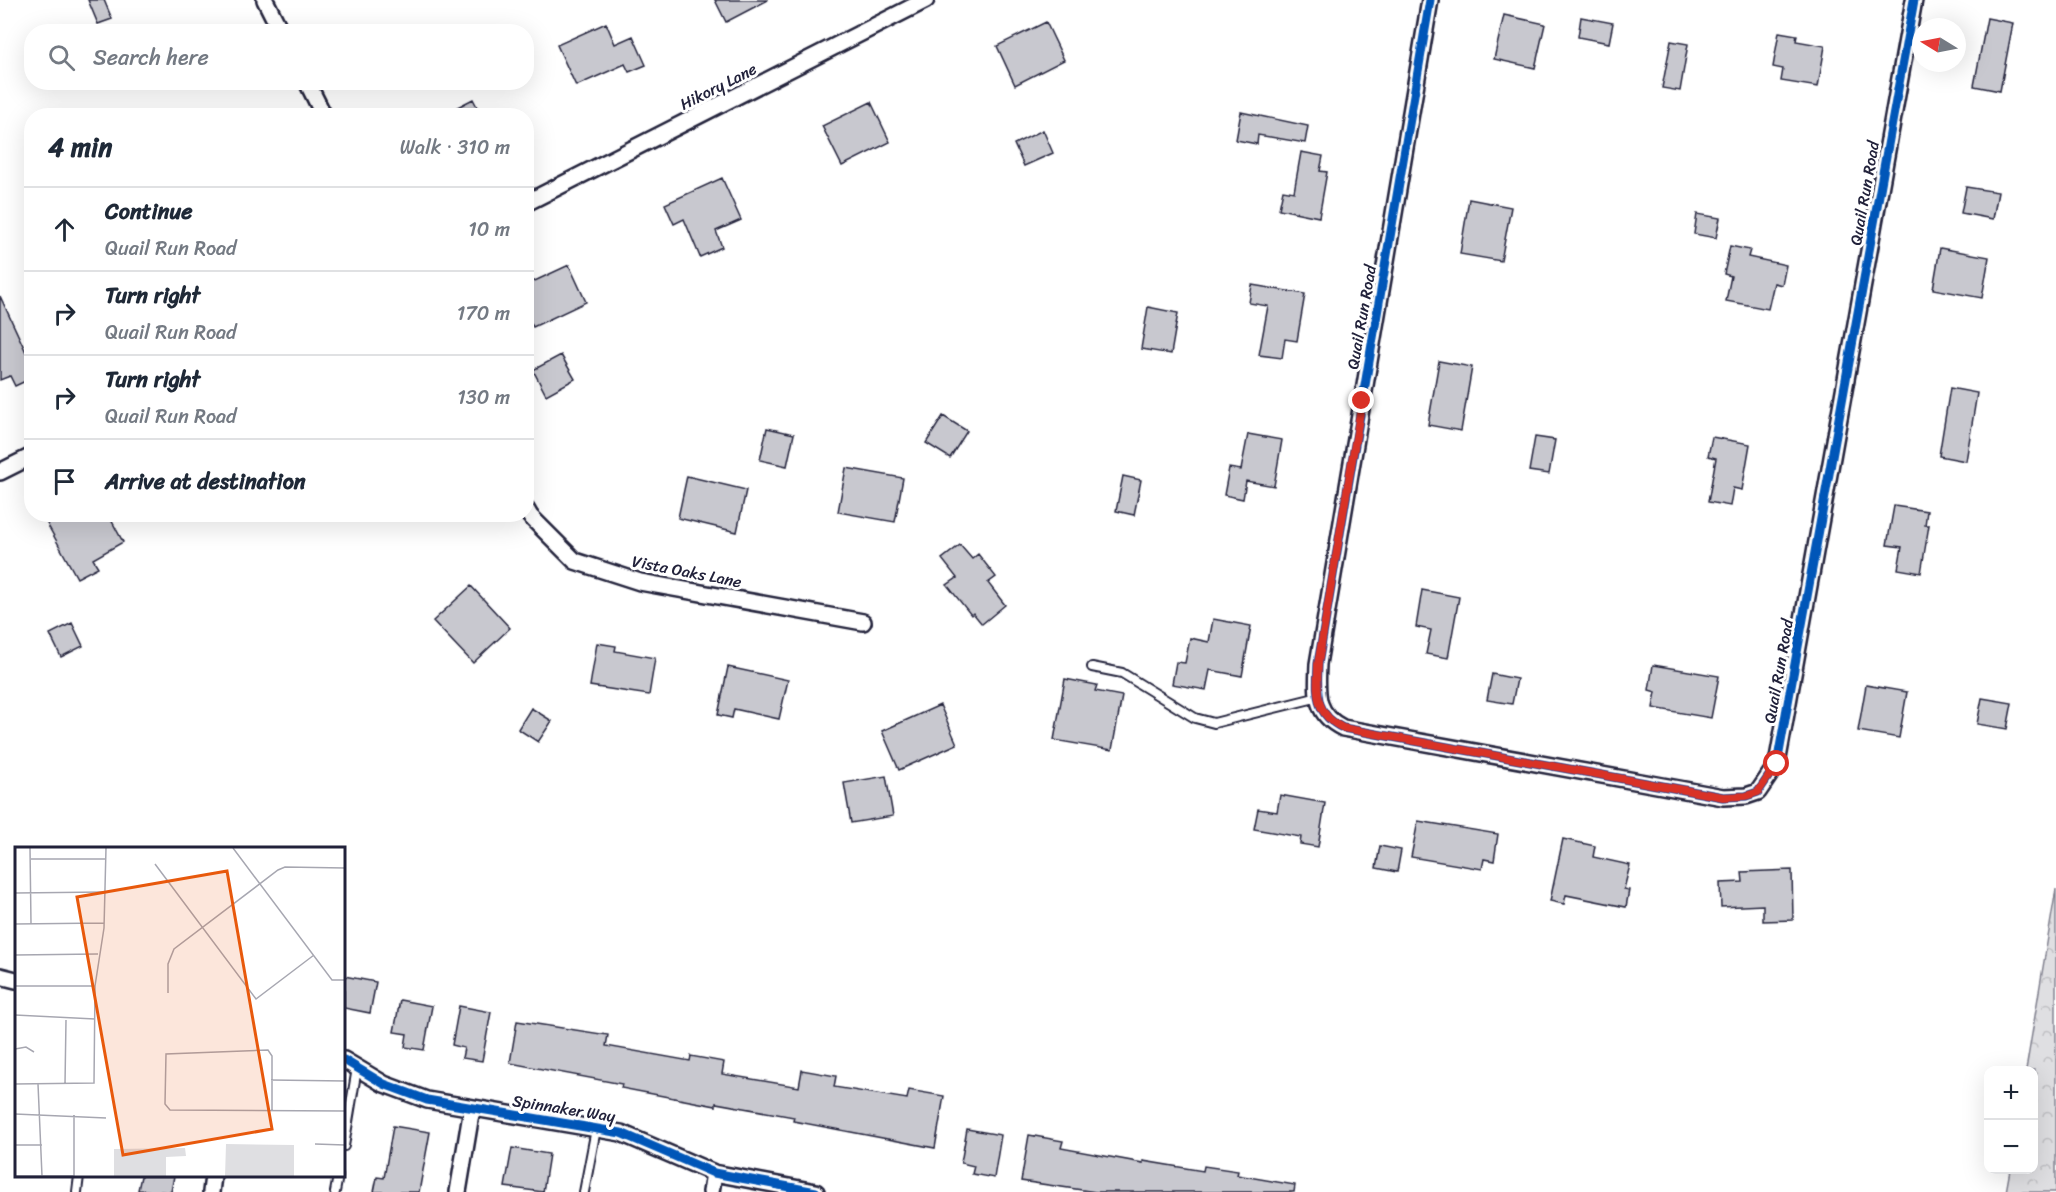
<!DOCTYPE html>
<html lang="en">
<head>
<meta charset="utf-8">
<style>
  :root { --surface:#fff; --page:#f6f6f7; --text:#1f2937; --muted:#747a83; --line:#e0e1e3 }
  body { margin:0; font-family:Sriracha,sans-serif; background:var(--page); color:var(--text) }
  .controls { position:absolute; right:18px; bottom:18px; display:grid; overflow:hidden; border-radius:12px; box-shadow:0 6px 24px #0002 }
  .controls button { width:54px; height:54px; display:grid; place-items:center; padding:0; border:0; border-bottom:2px solid var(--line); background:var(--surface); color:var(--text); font:30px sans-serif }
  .compass { position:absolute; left:1912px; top:18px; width:54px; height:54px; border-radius:50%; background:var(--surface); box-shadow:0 6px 24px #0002; rotate:280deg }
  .stop { position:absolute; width:18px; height:18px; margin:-14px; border:4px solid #d93025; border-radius:50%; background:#fff }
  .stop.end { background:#d93025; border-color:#fff; box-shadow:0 2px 6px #0008 }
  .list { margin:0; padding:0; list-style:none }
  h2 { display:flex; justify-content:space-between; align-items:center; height:78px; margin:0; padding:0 24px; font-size:26px }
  h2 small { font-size:20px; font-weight:400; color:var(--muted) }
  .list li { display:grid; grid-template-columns:39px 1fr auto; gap:18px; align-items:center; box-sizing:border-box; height:84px; padding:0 24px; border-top:2px solid var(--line) }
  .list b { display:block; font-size:22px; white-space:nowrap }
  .list p { margin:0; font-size:20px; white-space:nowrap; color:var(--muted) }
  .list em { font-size:20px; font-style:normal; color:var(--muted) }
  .icon { flex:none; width:33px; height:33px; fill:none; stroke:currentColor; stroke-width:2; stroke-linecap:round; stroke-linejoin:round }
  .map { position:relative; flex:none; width:2056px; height:1192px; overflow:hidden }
  .search { position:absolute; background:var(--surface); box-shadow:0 6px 24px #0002; left:24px; top:24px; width:510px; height:66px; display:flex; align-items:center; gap:15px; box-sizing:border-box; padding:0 21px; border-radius:24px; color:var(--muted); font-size:22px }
  .panel { position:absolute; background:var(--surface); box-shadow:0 6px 24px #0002; left:24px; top:108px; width:510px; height:414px; border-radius:24px }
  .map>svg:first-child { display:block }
  .forest { fill:url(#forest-crowns); stroke:#80808e; stroke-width:1.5 }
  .building { fill:#c8c8cf; stroke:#22223b; stroke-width:1.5 }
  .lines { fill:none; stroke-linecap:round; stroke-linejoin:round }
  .service-casing { stroke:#22223b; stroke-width:12 }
  .minor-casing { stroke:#22223b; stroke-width:20 }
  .service { stroke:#fff; stroke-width:8 }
  .minor { stroke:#fff; stroke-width:15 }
  .cycleway-casing { stroke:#fff; stroke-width:13 }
  .cycleway { stroke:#0057b8; stroke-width:9 }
  .route { stroke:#d93025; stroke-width:8 }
  .labels { text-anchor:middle; stroke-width:6; stroke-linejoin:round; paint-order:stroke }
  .street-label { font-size:16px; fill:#22223b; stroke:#fff }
  .inset-road { fill:none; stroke:#a7a7b1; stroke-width:1.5 }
  .view { fill:#e8590c; fill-opacity:0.15; stroke:#e8590c; stroke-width:3 }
  .inset-edge { fill:none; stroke:#22223b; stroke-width:3 }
</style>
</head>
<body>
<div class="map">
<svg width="2056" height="1192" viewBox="0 0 2056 1192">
  <defs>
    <pattern id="forest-crowns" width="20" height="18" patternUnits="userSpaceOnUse" patternTransform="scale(1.5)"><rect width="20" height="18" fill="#dfdfe2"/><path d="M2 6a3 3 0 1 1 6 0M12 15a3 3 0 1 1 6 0" fill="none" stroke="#bfbfc3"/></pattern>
  </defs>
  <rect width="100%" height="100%" fill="#fff"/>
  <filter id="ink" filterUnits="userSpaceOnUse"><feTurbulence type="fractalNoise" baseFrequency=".0167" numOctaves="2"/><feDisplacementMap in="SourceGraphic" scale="12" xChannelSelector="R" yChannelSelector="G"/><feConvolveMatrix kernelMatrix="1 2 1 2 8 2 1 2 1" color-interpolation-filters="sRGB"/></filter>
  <g filter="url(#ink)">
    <path class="forest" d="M 2056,889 L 2056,1192 L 2006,1192 L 2010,1170 L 2034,1170 L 2034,1070 L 2026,1070 Z"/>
    <path class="building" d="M 88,0 L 104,0 L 112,19 L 98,24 Z
      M 715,0 L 768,0 L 726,22 Z
      M 1504,15 L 1545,24 L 1535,68 L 1494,59 Z
      M 1581,17 L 1613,23 L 1609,43 L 1578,37 Z
      M 1987,18 L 2013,23 L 2000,91 L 1974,86 Z
      M 1046,22 L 1064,60 L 1015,85 L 997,46 Z
      M 606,23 L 615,44 L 633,36 L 646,65 L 629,72 L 625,64 L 576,86 L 557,45 Z
      M 1779,32 L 1797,35 L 1796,41 L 1825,46 L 1818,87 L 1781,81 L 1783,69 L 1773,67 Z
      M 1671,41 L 1688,44 L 1680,91 L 1662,88 Z
      M 473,99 L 482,116 L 440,116 Z
      M 871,102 L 890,142 L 842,166 L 822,126 Z
      M 1241,112 L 1308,126 L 1305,143 L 1258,135 L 1257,144 L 1236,140 Z
      M 1043,130 L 1053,153 L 1024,166 L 1014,144 Z
      M 1301,152 L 1323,156 L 1320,171 L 1327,172 L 1319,217 L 1279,209 L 1283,190 L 1294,192 Z
      M 722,178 L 741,220 L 716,231 L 722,247 L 700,257 L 684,219 L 674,224 L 665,204 Z
      M 1966,187 L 1998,192 L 1993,219 L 1961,213 Z
      M 1469,199 L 1511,207 L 1501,261 L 1460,254 Z
      M 1697,214 L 1720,218 L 1716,238 L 1694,234 Z
      M 1730,246 L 1750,250 L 1748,257 L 1786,265 L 1782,285 L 1774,283 L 1768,309 L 1726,301 L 1731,276 L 1724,274 Z
      M 1940,248 L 1989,257 L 1982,298 L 1933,289 Z
      M 569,265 L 586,302 L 533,327 L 526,314 L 526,285 Z
      M 1252,285 L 1305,294 L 1297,341 L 1285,339 L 1282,358 L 1259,355 L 1268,306 L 1249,303 Z
      M 0,296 L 32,365 L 32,378 L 15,386 L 10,376 L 0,380 Z
      M 1148,307 L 1178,313 L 1171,354 L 1141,349 Z
      M 561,355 L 575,379 L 546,395 L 533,370 Z
      M 1439,361 L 1472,367 L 1461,431 L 1428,425 Z
      M 1950,388 L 1977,393 L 1966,461 L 1939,456 Z
      M 943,416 L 967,431 L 950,458 L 926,443 Z
      M 767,428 L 794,434 L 787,466 L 760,460 Z
      M 1248,434 L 1282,440 L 1274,486 L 1246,481 L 1243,499 L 1224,495 L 1229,468 L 1241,470 Z
      M 1535,437 L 1555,440 L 1549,474 L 1529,471 Z
      M 1712,437 L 1750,444 L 1742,490 L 1733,488 L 1730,506 L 1708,502 L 1716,458 L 1708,456 Z
      M 846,468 L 903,478 L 895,522 L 838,512 Z
      M 687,476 L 746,490 L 737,532 L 678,518 Z
      M 1123,476 L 1141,480 L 1134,515 L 1116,511 Z
      M 1894,506 L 1927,511 L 1925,525 L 1929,525 L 1921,573 L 1898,569 L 1902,547 L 1887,545 Z
      M 55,514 L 108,514 L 123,542 L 93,559 L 98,567 L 77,578 L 45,520 Z
      M 960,545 L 972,559 L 978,554 L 996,577 L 988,583 L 1005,605 L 982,624 L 973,613 L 971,615 L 947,585 L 957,578 L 942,559 Z
      M 471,586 L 510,628 L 473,663 L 433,621 Z
      M 1422,590 L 1459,597 L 1448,658 L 1426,654 L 1431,630 L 1416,627 Z
      M 1213,619 L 1251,626 L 1242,676 L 1210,670 L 1206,690 L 1172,684 L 1176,662 L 1185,663 L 1190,638 L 1209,642 Z
      M 72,623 L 83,646 L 61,657 L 50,634 Z
      M 597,643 L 616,646 L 615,651 L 655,658 L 649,695 L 590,686 Z
      M 1653,665 L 1719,676 L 1711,718 L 1653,708 L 1656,692 L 1649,690 Z
      M 728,667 L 788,680 L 779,719 L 734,709 L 732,718 L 718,715 Z
      M 1492,674 L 1517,679 L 1512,704 L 1487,700 Z
      M 1065,679 L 1097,685 L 1095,691 L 1122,696 L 1112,750 L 1054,740 Z
      M 1866,685 L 1907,692 L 1899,738 L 1858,731 Z
      M 1982,698 L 2012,703 L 2007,729 L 1977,724 Z
      M 940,705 L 957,744 L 899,770 L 882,731 Z
      M 531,708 L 552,721 L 538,742 L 518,729 Z
      M 886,776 L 893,816 L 851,823 L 844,783 Z
      M 1280,795 L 1325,803 L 1318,847 L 1300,844 L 1301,837 L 1254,829 L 1258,809 L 1277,812 Z
      M 1418,821 L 1498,834 L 1494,861 L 1484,859 L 1482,869 L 1411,857 Z
      M 1563,839 L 1595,846 L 1593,857 L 1630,865 L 1624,889 L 1629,890 L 1626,907 L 1566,895 L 1564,904 L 1550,901 Z
      M 1380,846 L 1401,850 L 1397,872 L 1376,868 Z
      M 1792,870 L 1793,920 L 1763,921 L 1763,905 L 1721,907 L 1720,883 L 1743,882 L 1742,872 Z
      M 344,976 L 376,982 L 370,1013 L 344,1008 Z
      M 400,1000 L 432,1006 L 424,1050 L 405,1047 L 407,1034 L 394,1032 Z
      M 459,1006 L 491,1012 L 482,1061 L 462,1058 L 464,1048 L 452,1045 Z
      M 517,1021 L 608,1035 L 606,1046 L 690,1061 L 691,1056 L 724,1062 L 722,1074 L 799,1087 L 802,1070 L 836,1076 L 834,1087 L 907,1099 L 909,1090 L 944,1096 L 935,1148 L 793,1121 L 794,1117 L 716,1103 L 716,1106 L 621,1088 L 622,1084 L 510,1063 Z
      M 393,1126 L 430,1132 L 419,1192 L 374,1192 L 377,1177 L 384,1178 Z
      M 967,1129 L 1001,1135 L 994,1178 L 972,1174 L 974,1166 L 961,1163 Z
      M 1029,1135 L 1063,1141 L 1061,1148 L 1143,1163 L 1143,1161 L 1203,1171 L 1204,1166 L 1238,1171 L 1237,1175 L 1295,1185 L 1294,1192 L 1096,1192 L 1021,1181 Z
      M 512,1148 L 549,1154 L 543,1192 L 505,1187 Z
      M 141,1176 L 174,1176 L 171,1192 L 138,1190 Z"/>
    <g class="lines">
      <g class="service-casing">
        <path id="service" d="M 1092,667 L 1122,673 L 1195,718 L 1214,723 L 1319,697
          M 344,1146 L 357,1068
          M 77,1192 L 79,1176
          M 335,1192 L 338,1176
          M 584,1192 L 596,1129"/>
      </g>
      <g class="minor-casing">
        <path id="minor" d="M 265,0 L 281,32
          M 1430,0 L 1318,664 C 1317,693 1314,714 1343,728 L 1723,797 L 1746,796 L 1758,792 L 1777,764 L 1914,0
          M 307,82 L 324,116
          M 526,203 L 926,0
          M 0,472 L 32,456
          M 526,509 L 530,516 L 575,561 L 640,582 L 863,622
          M 0,976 L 16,980
          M 344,1060 L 384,1084 L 427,1100 L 621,1133 L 714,1173 L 816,1192
          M 211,1192 L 213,1176
          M 458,1192 L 472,1108
          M 711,1192 L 714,1173"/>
      </g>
      <use href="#service" class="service"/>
      <use href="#minor" class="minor"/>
      <g class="cycleway-casing">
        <path id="cycleway" d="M 1430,0 L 1318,664 C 1317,693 1314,714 1343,728 L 1723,797 L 1746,796 L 1758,792 L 1777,764 L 1914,0
          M 344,1060 L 384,1084 L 427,1100 L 621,1133 L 714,1173 L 816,1192"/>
      </g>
      <use href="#cycleway" class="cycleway"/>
    </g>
  </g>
  <g class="lines" filter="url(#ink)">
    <path class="route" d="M 1362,401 L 1318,664 C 1317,693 1314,714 1343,728 L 1723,797 L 1746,796 L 1758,792 L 1777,764"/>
  </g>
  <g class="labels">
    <g class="street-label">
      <text transform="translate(718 86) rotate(-27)" y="6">Hikory Lane</text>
      <text transform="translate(1864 193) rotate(-80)" y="6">Quail Run Road</text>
      <text transform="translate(1361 317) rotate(-80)" y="6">Quail Run Road</text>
      <text transform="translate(687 571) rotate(11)" y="6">Vista Oaks Lane</text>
      <text transform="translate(1778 671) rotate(-80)" y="6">Quail Run Road</text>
      <text transform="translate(564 1108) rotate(9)" y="6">Spinnaker Way</text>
    </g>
  </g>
  <g transform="translate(15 847)">
    <rect width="330" height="330" fill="#fff"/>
    <path d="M 170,301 L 171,309 L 151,310 L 151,329 L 99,329 L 99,302 Z" fill="#dfdfe2"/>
    <path d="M 211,297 L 279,298 L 279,329 L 210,329 Z" fill="#dfdfe2"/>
    <path class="inset-road" d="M 15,1 L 16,77M 218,1 L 317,133 L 330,133M 16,12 L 91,12M 140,17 L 241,152 L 299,108M 0,46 L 89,45M 0,77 L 89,76M 0,108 L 83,107M 0,139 L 80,139M 153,146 L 153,117 L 159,102 L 263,23 L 270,20 L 330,21M 0,168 L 80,172M 0,202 L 11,200 L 19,205M 256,233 L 330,234M 0,237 L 79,236 L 80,139 L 89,81 L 91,1M 23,237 L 27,329M 50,237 L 51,173M 257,264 L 257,209 L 253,203 L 151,207 L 150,257 L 155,263 L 330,264M 0,267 L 91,271M 300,297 L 330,298M 0,298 L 27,298M 0,329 L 59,329M 59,329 L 59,268"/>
    <path class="view" d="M 212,24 L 257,282 L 108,308 L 62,50 Z"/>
    <rect width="330" height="330" class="inset-edge"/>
  </g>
</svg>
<div class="controls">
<button>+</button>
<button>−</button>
</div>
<svg class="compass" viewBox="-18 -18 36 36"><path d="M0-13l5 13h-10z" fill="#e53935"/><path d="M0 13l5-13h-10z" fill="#747a83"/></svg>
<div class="stop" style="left:1777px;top:764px"></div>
<div class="stop end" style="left:1362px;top:401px"></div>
<div class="search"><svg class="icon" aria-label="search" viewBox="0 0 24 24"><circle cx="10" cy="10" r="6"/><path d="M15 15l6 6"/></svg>Search here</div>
<section class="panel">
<h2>4 min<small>Walk · 310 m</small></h2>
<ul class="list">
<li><svg class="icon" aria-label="ahead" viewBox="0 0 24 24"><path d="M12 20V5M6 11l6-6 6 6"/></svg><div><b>Continue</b><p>Quail Run Road</p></div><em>10 m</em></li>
<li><svg class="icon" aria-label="right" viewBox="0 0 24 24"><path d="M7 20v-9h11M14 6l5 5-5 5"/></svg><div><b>Turn right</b><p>Quail Run Road</p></div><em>170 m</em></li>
<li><svg class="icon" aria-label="right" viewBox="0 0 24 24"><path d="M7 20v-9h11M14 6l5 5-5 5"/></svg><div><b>Turn right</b><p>Quail Run Road</p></div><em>130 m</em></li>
<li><svg class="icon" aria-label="arrive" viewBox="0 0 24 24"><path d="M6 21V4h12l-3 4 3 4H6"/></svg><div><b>Arrive at destination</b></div></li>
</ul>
</section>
</div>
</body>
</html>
